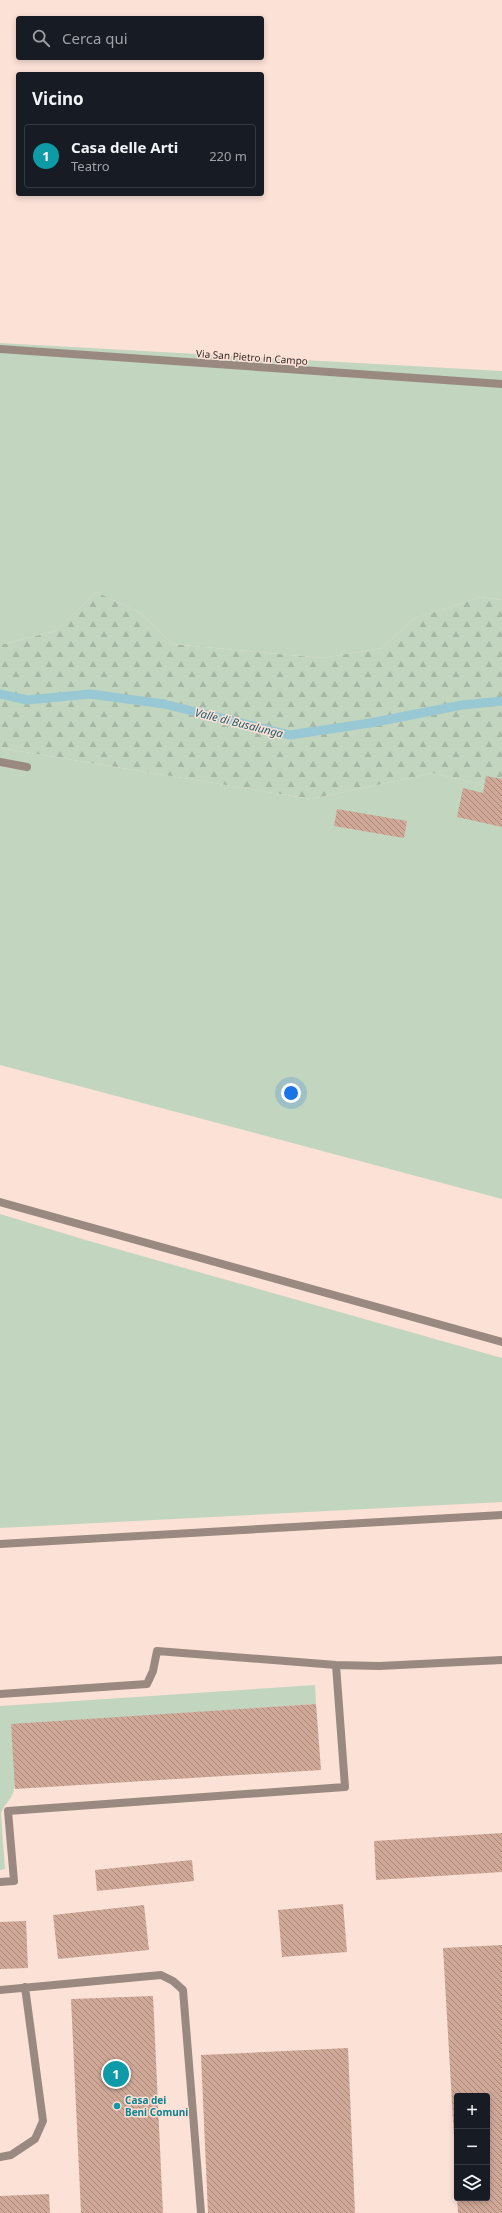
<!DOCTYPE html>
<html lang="it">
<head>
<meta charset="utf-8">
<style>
  :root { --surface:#171b24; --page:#242831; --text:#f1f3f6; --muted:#9ea1a6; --line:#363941; --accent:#98b4ce }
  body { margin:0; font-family:"Noto Sans",sans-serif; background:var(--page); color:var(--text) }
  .controls { position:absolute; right:12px; bottom:12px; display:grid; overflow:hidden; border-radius:4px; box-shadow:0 2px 6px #0003 }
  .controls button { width:36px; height:36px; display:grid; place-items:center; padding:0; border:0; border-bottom:1px solid var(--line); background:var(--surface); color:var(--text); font:20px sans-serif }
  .you { position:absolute; left:291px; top:1093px; width:14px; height:14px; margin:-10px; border:3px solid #fff; border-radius:50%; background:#1a73e8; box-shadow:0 0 0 6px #1a73e833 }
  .badge { display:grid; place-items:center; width:26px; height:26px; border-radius:50%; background:var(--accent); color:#fff; font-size:13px; font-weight:700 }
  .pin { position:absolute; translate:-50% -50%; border:2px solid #fff; box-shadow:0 1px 4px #0006 }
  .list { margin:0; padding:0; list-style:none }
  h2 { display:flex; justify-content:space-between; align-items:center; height:52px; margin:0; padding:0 16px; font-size:17px }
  h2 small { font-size:13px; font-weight:400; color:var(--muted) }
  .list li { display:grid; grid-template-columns:26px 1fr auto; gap:12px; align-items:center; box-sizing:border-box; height:64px; margin:0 8px 8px; padding:0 8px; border:1px solid var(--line); border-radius:4px }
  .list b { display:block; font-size:15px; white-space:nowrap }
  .list p { margin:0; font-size:13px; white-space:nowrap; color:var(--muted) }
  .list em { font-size:13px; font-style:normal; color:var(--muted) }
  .icon { flex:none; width:22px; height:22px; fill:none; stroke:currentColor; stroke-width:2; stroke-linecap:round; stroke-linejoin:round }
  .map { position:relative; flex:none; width:502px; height:2213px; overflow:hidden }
  .search { position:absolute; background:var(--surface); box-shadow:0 2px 6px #0003; left:16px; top:16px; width:248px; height:44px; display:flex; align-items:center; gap:10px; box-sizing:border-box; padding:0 14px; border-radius:4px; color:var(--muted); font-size:15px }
  .panel { position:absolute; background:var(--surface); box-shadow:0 2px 6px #0003; left:16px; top:72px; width:248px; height:124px; border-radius:4px }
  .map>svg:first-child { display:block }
  .grass { fill:#c1d5bf }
  .forest { fill:url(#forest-firs) }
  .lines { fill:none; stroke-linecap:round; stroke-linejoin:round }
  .stream { stroke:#98c8d3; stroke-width:9 }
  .building { fill:url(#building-back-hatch) }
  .service { stroke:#998980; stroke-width:8 }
  .minor { stroke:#998980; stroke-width:8 }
  .culture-dot { fill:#0f9aa8; stroke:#fce1d7; stroke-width:1.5 }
  .labels { text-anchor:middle; stroke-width:3; stroke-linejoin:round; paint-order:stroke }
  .street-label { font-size:10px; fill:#352924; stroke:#fce1d7 }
  .culture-label { font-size:10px; font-weight:bold; fill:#0d838f; stroke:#fce1d7; text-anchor:start }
  .water-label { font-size:11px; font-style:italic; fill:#21606c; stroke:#fce1d7 }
</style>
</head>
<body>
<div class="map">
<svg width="502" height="2213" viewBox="0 0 502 2213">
  <defs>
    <pattern id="forest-firs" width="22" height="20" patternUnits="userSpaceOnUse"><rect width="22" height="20" fill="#c1d5bf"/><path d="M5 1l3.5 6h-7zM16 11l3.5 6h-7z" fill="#a6b7a4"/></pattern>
    <pattern id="building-back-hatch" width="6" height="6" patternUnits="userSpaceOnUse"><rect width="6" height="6" fill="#cfa898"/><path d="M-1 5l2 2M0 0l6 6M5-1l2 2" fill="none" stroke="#a9897c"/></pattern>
  </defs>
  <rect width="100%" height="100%" fill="#fce1d7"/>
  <path class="grass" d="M 0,343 L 502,371 L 502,600 L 480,597 L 413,619 L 382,648 L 322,658 L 172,644 L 140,613 L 97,592 L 55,631 L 0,645 Z
    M 0,748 L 311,799 L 433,773 L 502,790 L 502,1199 L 0,1065 Z
    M 0,1214 L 89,1241 L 502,1358 L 502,1502 L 0,1528 Z
    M 315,1685 L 316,1704 L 11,1725 C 12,1739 17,1779 14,1790 C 11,1801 3,1805 1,1814 L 5,1869 L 0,1870 L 0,1706 Z"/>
  <path class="forest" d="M 97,592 L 140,613 L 172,644 L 322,658 L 382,648 L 413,619 L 480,597 L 502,600 L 502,790 L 433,773 L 311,799 L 0,748 L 0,645 L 55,631 Z"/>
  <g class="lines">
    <path class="stream" d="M 0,694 L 27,700 L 90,694 L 164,704 L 290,735 L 370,723 L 462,705 L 502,701"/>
  </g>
  <path class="building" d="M 486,776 L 502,779 L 502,827 L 457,817 L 463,788 L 483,793 Z
    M 337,809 L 407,821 L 404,838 L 334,826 Z
    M 316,1704 L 321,1770 L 15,1789 L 11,1724 Z
    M 502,1833 L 502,1872 L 376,1880 L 374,1841 Z
    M 192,1860 L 194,1881 L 97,1891 L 95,1870 Z
    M 343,1904 L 347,1952 L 282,1957 L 278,1910 Z
    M 144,1905 L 149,1950 L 58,1959 L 53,1915 Z
    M 26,1921 L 28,1968 L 0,1969 L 0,1922 Z
    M 502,1945 L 502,2213 L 458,2213 L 457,2198 L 487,2198 L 487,2096 L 457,2096 L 456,2172 L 443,1948 Z
    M 153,1996 L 163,2213 L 81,2213 L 71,1999 Z
    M 348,2048 L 355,2213 L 208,2213 L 201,2055 Z
    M 49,2194 L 50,2213 L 0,2213 L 0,2196 Z"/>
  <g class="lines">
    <path class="service" d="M 0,762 L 27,767
      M 0,1202 L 502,1342
      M 0,1544 L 502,1515
      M 0,1694 L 147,1684 L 153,1671 L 157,1651 L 336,1665 L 379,1666 L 502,1660
      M 0,1882 L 14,1881 L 8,1811 L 345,1787 L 336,1665
      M 0,1990 L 161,1975 L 173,1981 L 183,1990 L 201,2213
      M 0,2157 L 11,2155 L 35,2139 L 43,2121 L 25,1987"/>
    <path class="minor" d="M 0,349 L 502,384"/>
  </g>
  <circle class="culture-dot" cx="117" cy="2106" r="4"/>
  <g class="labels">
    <g class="street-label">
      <text transform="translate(252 357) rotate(4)" y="4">Via San Pietro in Campo</text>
    </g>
    <g class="culture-label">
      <text x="125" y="2104">Casa dei<tspan x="125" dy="12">Beni Comuni</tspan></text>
    </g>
    <g class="water-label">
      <text transform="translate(239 723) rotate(14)" y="4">Valle di Busalunga</text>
    </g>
  </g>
</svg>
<div class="controls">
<button>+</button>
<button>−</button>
<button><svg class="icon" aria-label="layers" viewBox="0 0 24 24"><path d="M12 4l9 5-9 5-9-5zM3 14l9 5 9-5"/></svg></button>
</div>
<div class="you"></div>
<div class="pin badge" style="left:116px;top:2074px;background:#0f9aa8">1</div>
<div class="search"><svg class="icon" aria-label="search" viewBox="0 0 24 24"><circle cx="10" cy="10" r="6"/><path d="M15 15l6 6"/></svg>Cerca qui</div>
<section class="panel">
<h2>Vicino<small></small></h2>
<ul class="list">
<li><span class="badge" style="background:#0f9aa8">1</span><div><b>Casa delle Arti</b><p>Teatro</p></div><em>220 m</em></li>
</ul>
</section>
</div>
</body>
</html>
